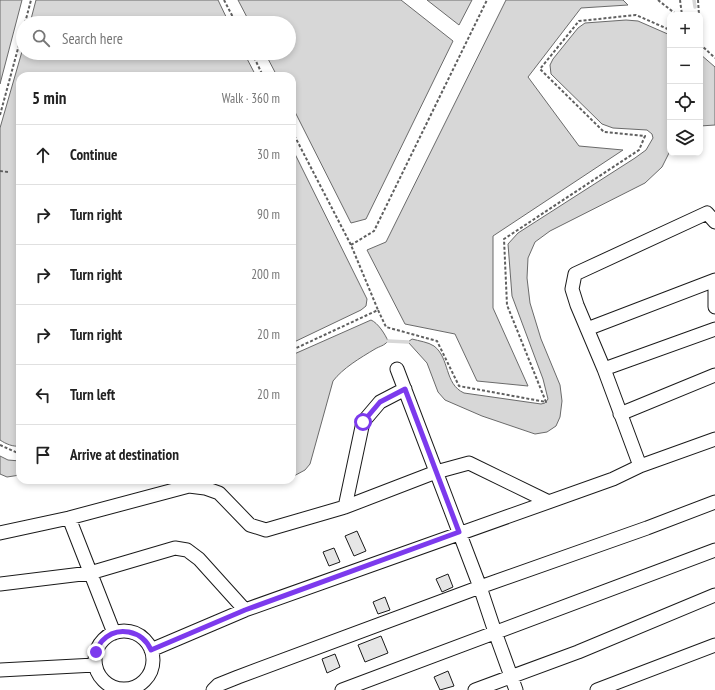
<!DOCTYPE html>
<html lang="en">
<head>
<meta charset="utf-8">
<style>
  :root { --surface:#fff; --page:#f6f6f6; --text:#222; --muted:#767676; --line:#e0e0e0 }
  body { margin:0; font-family:"PT Sans Narrow",sans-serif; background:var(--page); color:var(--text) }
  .controls { position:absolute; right:12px; top:12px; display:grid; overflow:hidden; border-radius:8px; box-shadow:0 2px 6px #0003 }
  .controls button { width:36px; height:36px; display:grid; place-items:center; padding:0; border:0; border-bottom:1px solid var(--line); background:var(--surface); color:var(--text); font:20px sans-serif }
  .stop { position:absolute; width:12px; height:12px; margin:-9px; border:3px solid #7c3aed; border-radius:50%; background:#fff }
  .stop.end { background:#7c3aed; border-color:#fff; box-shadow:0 1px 4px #0008 }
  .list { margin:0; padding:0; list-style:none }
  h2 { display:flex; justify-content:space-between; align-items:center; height:52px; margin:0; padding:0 16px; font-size:17px }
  h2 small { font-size:13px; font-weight:400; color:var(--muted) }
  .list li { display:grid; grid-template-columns:26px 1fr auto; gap:12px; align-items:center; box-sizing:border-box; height:60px; padding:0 16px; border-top:1px solid var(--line) }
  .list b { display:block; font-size:15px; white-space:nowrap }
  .list em { font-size:13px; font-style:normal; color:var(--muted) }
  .icon { flex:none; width:22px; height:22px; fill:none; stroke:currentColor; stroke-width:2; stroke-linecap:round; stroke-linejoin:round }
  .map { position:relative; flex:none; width:715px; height:690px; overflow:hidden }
  .search { position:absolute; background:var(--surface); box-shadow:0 2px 6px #0003; left:16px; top:16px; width:280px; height:44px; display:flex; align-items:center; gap:10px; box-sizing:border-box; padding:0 14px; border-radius:22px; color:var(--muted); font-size:15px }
  .panel { position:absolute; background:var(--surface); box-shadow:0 2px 6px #0003; left:16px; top:72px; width:280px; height:412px; border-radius:12px }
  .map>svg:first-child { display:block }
  .water { fill:#d7d7d7; stroke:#6a6a6a }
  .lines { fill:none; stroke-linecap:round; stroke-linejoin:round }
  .stream { stroke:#d7d7d7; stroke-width:3.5 }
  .building { fill:#e6e6e6; stroke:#1a1a1a }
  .minor-casing { stroke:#1a1a1a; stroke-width:15 }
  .path { stroke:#5f5f5f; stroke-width:2; stroke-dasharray:3 2; stroke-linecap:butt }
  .minor { stroke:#fff; stroke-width:13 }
  .route { stroke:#7c3aed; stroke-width:5 }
</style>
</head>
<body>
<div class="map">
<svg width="715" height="690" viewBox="0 0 715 690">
  <rect width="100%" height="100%" fill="#fff"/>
  <path class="water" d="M 0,0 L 22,0 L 0,84 Z
    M 36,0 L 218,0 L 229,23 L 30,23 Z
    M 238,0 L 401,0 L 453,41 L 366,219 L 351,223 L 292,106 L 292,76 L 277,76 L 265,53 L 289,53 L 289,23 L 250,23 Z
    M 427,0 L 472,0 L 459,25 Z
    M 506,0 L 623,0 L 628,5 L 581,8 L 528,77 L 579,146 L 623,150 L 493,236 L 493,308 L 528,386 L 477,381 L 455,334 L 405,324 L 367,250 L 386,242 Z
    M 626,20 L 638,21 L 670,35 L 670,151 L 662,167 L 645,183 L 550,231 L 535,242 L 528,258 L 527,278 L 530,303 L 541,339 L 560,385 L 562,401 L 560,417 L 556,426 L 547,432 L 535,434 L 482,416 L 445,400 L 438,392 L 427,363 L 408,342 L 412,339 C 419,341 428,342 434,346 C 450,358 444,384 464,393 L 541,404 L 545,403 L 548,399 L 543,379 L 512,296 L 508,244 L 518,233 L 635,158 L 646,150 L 653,138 L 652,134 L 647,130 L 613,128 L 602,124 L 551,74 L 550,65 L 553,59 L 578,28 L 585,23 Z
    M 23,48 L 23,53 L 244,53 L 256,76 L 20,76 L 20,446 C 13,447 6,444 0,440 L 0,128 Z
    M 700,54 L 715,67 L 715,125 L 700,126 Z
    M 292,148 L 367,299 L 366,306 L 361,310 L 292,343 Z
    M 371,320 C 378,323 385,334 388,341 C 384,346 380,346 375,349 C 360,358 343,368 333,381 L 310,464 L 305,470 L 292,477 L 292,355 Z
    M 0,456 L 8,460 L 20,461 L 20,475 L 7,477 L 0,474 Z"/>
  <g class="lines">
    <path class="stream" d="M 694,0 L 695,7
      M 388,341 L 408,342"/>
  </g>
  <path class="building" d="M 357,531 L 366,551 L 354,556 L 345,536 Z
    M 334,548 L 340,562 L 329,566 L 323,552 Z
    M 448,574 L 453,587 L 442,592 L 436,579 Z
    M 385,597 L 390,610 L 378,614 L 373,602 Z
    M 381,636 L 388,653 L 365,662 L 358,645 Z
    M 335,654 L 340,667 L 327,673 L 322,659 Z
    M 448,671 L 454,686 L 440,690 L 434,677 Z"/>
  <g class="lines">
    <g class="minor-casing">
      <path id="minor" d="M 715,287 L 715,307
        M 587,329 L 715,280
        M 397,369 L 480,587 L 495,632 L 516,690
        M 604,369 L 715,329
        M 620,414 L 715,375
        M 640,466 L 604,369 L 577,305 L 572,289 L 575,274 L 707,213 L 715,222
        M 345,507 L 363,422 L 380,402 L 405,389
        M 69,518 L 114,633
        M 0,533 L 69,518 L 189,486 L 205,488 L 219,493 L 250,525 L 266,530 L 345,507 L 436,472 L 469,463 L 547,501
        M 0,584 L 90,573 L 175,548 L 187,550 L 199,559 L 245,610
        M95 660a29 29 0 1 1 58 0a29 29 0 1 1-58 0Z
        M 151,650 L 245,610 L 613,479 L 640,466 L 715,439
        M 0,670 L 95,665
        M 213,690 L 218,685 L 238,677 L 480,587 L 647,528 L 715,502
        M 342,690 L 715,550
        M 475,690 L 578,652 L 715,595
        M 597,690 L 715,645"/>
    </g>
    <path class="path" d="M 224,0 L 236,23
      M 658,0 L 677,15
      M 680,0 L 682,15
      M 698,0 L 699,15
      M 25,23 L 31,0
      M 700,44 L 715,58
      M 252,53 L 263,76
      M 0,115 L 23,30
      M 292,131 L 351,245 L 378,310
      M 0,171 L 8,172
      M 351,245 L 374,231 L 487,0
      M 292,350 L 378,310 L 386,327 L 437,341 L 459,386 L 546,402 L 507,305 L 504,239 L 639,150 L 645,136 L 604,132 L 540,69 L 579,21 L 636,15 L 670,30
      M 0,445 L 20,454"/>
    <use href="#minor" class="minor"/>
  </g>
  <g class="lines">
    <path class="route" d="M 96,652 C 98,649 99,644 102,641 C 117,625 142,630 151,650 L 245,610 L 459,532 L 405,389 L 380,402 L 363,422"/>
  </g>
</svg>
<div class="controls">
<button>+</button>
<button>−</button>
<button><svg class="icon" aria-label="locate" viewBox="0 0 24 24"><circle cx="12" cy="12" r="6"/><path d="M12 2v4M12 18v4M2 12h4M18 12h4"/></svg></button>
<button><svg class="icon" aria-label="layers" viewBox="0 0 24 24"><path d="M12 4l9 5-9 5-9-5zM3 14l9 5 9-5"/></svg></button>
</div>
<div class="stop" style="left:363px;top:422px"></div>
<div class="stop end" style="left:96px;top:652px"></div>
<div class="search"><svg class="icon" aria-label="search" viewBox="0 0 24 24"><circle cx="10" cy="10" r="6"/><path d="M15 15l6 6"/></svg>Search here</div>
<section class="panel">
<h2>5 min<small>Walk · 360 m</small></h2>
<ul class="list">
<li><svg class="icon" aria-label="ahead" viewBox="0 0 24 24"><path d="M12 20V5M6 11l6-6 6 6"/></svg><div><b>Continue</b></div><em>30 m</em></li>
<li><svg class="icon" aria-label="right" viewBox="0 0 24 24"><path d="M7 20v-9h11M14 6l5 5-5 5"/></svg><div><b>Turn right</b></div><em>90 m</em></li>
<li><svg class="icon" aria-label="right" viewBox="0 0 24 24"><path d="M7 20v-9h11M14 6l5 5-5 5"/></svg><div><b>Turn right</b></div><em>200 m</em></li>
<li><svg class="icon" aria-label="right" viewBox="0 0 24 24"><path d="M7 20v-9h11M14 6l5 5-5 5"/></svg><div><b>Turn right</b></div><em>20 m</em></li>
<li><svg class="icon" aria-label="left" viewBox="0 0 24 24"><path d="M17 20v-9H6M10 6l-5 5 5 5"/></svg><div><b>Turn left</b></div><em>20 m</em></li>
<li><svg class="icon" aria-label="arrive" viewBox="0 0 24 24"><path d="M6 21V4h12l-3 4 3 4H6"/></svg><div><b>Arrive at destination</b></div></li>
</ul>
</section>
</div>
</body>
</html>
